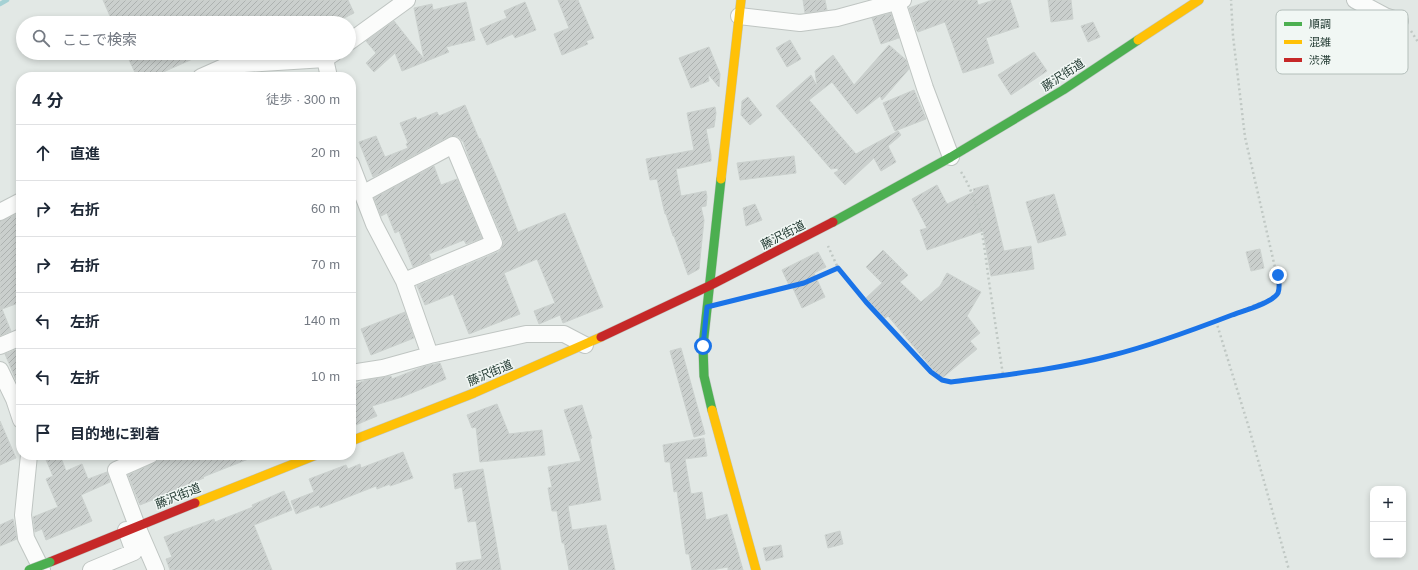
<!DOCTYPE html>
<html lang="ja">
<head>
<meta charset="utf-8">
<style>
  :root { --surface:#fff; --page:#f2f2f3; --text:#1f2937; --muted:#747a83; --line:#e0e1e3 }
  body { margin:0; font-family:Arial,"Noto Sans JP",sans-serif; background:var(--page); color:var(--text) }
  .controls { position:absolute; right:12px; bottom:12px; display:grid; overflow:hidden; border-radius:8px; box-shadow:0 2px 6px #0003 }
  .controls button { width:36px; height:36px; display:grid; place-items:center; padding:0; border:0; border-bottom:1px solid var(--line); background:var(--surface); color:var(--text); font:20px sans-serif }
  .stop { position:absolute; width:12px; height:12px; margin:-9px; border:3px solid #1a73e8; border-radius:50%; background:#fff }
  .stop.end { background:#1a73e8; border-color:#fff; box-shadow:0 1px 4px #0008 }
  .list { margin:0; padding:0; list-style:none }
  h2 { display:flex; justify-content:space-between; align-items:center; height:52px; margin:0; padding:0 16px; font-size:17px }
  h2 small { font-size:13px; font-weight:400; color:var(--muted) }
  .list li { display:grid; grid-template-columns:26px 1fr auto; gap:12px; align-items:center; box-sizing:border-box; height:56px; padding:0 16px; border-top:1px solid var(--line) }
  .list b { display:block; font-size:15px; white-space:nowrap }
  .list em { font-size:13px; font-style:normal; color:var(--muted) }
  .icon { flex:none; width:22px; height:22px; fill:none; stroke:currentColor; stroke-width:2; stroke-linecap:round; stroke-linejoin:round }
  .map { position:relative; flex:none; width:1418px; height:570px; overflow:hidden }
  .search { position:absolute; background:var(--surface); box-shadow:0 2px 6px #0003; left:16px; top:16px; width:340px; height:44px; display:flex; align-items:center; gap:10px; box-sizing:border-box; padding:0 14px; border-radius:22px; color:var(--muted); font-size:15px }
  .panel { position:absolute; background:var(--surface); box-shadow:0 2px 6px #0003; left:16px; top:72px; width:340px; height:388px; border-radius:16px }
  .map>svg:first-child { display:block }
  .lines { fill:none; stroke-linecap:round; stroke-linejoin:round }
  .stream { stroke:#a5d1d4; stroke-width:4.5 }
  .building { fill:url(#building-hatch); stroke:#cbd1ce }
  .street-casing { stroke:#bfc5c2; stroke-width:18 }
  .fast-casing { stroke:#bfc6c2; stroke-width:10 }
  .slow-casing { stroke:#bfc6c2; stroke-width:10 }
  .jam-casing { stroke:#bfc6c2; stroke-width:10 }
  .path { stroke:#c0c8c4; stroke-width:2.5; stroke-dasharray:2 3; stroke-linecap:butt }
  .street { stroke:#fbfcfb; stroke-width:16 }
  .fast { stroke:#4caf50; stroke-width:9 }
  .slow { stroke:#ffc107; stroke-width:9 }
  .jam { stroke:#c62828; stroke-width:9 }
  .fast-bridge-casing { stroke:#bcc4c1; stroke-width:10; stroke-linecap:butt }
  .fast-bridge { stroke:#4caf50; stroke-width:9 }
  .route { stroke:#1a73e8; stroke-width:5 }
  .labels { text-anchor:middle; stroke-width:3; stroke-linejoin:round; paint-order:stroke }
  .street-label { font-size:12px; fill:#223a32; stroke:#f1f7f4 }
  .key { fill:#f1f7f4; stroke:#b3beba; stroke-width:1 }
  .key-label { font-size:11px; fill:#223a32 }
</style>
</head>
<body>
<div class="map">
<svg width="1418" height="570" viewBox="0 0 1418 570">
  <defs>
    <pattern id="building-hatch" width="6" height="6" patternUnits="userSpaceOnUse"><rect width="6" height="6" fill="#cacfcd"/><path d="M-1 1l2-2M0 6l6-6M5 7l2-2" fill="none" stroke="#adb2b0"/></pattern>
  </defs>
  <rect width="100%" height="100%" fill="#e2e8e5"/>
  <g class="lines">
    <path class="stream" d="M 0,4 L 7,0"/>
  </g>
  <path class="building" d="M 103,0 L 348,0 L 354,13 L 334,23 L 113,23 Z
    M 558,0 L 578,0 L 594,38 L 586,41 L 588,44 L 562,55 L 554,34 L 569,28 Z
    M 803,0 L 825,0 L 827,10 L 805,13 Z
    M 931,0 L 977,0 L 978,5 L 994,0 L 1010,0 L 1019,27 L 986,38 L 994,63 L 963,73 L 945,22 L 918,32 L 917,31 L 909,8 Z
    M 1048,0 L 1071,0 L 1073,19 L 1051,22 Z
    M 466,2 L 475,40 L 446,47 L 449,52 L 402,71 L 395,53 L 374,72 L 366,63 L 376,53 L 366,41 L 394,21 L 424,59 L 414,8 L 432,4 L 433,10 Z
    M 525,2 L 536,30 L 515,38 L 513,34 L 487,45 L 480,29 L 507,18 L 504,11 Z
    M 891,13 L 899,38 L 881,44 L 872,18 Z
    M 1093,22 L 1100,37 L 1088,42 L 1081,26 Z
    M 790,40 L 801,59 L 787,67 L 776,48 Z
    M 889,45 L 906,60 L 909,69 L 882,100 L 880,96 L 857,114 L 832,82 L 809,100 L 856,154 L 898,131 L 901,135 L 888,146 L 896,162 L 881,171 L 874,158 L 845,185 L 834,173 L 838,171 L 838,168 L 831,169 L 776,106 L 811,75 L 817,86 L 815,71 L 833,55 L 854,85 Z
    M 709,47 L 720,74 L 719,87 L 708,74 L 709,81 L 691,88 L 679,58 Z
    M 1034,52 L 1047,71 L 1011,95 L 998,75 Z
    M 126,53 L 206,53 L 152,77 L 137,77 Z
    M 914,90 L 926,119 L 895,131 L 883,103 Z
    M 748,97 L 762,115 L 750,125 L 741,115 L 742,101 Z
    M 465,105 L 479,139 L 480,138 L 500,185 L 518,232 L 565,213 L 603,307 L 563,323 L 560,315 L 539,324 L 534,311 L 555,303 L 537,259 L 504,273 L 520,314 L 469,334 L 453,294 L 425,305 L 417,286 L 498,252 L 501,249 L 503,245 L 503,239 L 474,172 L 463,141 L 462,141 L 459,137 L 453,136 L 448,137 L 373,177 L 359,142 L 376,136 L 385,157 L 408,148 L 406,144 L 408,143 L 400,123 L 416,117 L 417,120 L 437,112 L 439,116 Z
    M 715,107 L 716,113 L 714,127 L 706,129 L 711,155 L 711,161 L 676,169 L 681,196 L 706,191 L 707,197 L 706,206 L 701,207 L 704,220 L 699,269 L 688,275 L 674,236 L 673,236 L 666,214 L 665,214 L 657,179 L 650,180 L 646,159 L 694,150 L 687,113 Z
    M 794,156 L 796,173 L 740,180 L 737,163 Z
    M 434,166 L 441,185 L 457,179 L 482,238 L 466,244 L 464,240 L 429,254 L 431,259 L 413,267 L 399,231 L 395,233 L 387,213 L 381,216 L 374,198 Z
    M 937,185 L 947,204 L 974,192 L 973,189 L 988,185 L 1004,251 L 1031,246 L 1034,269 L 991,276 L 983,231 L 927,250 L 920,230 L 927,228 L 912,199 Z
    M 1054,194 L 1066,235 L 1038,243 L 1026,202 Z
    M 755,204 L 762,220 L 746,226 L 743,208 Z
    M 17,214 L 21,224 L 21,302 L 2,309 L 11,331 L 0,336 L 0,221 Z
    M 1260,249 L 1264,268 L 1251,271 L 1246,252 Z
    M 883,250 L 908,275 L 900,282 L 921,302 L 940,286 L 947,273 L 981,292 L 967,316 L 980,333 L 970,341 L 977,349 L 941,379 L 888,316 L 885,318 L 866,298 L 882,283 L 866,267 Z
    M 818,252 L 826,267 L 814,273 L 825,297 L 802,308 L 791,284 L 789,285 L 782,270 Z
    M 405,312 L 414,338 L 371,355 L 361,329 Z
    M 21,348 L 21,392 L 5,354 Z
    M 681,348 L 705,434 L 694,437 L 670,351 Z
    M 440,363 L 446,379 L 402,397 L 372,406 L 377,416 L 351,427 L 351,386 L 366,380 L 391,376 L 392,379 L 425,366 Z
    M 497,404 L 509,434 L 542,430 L 545,455 L 480,462 L 476,427 L 472,428 L 467,415 Z
    M 582,405 L 592,438 L 590,439 L 601,500 L 568,506 L 572,530 L 606,525 L 615,570 L 569,570 L 564,543 L 562,543 L 557,511 L 552,511 L 548,488 L 552,487 L 548,467 L 581,461 L 564,410 Z
    M 0,421 L 16,458 L 0,465 Z
    M 704,438 L 707,456 L 685,459 L 691,494 L 702,492 L 706,520 L 727,514 L 743,570 L 728,570 L 728,567 L 711,570 L 692,570 L 689,554 L 686,554 L 677,491 L 674,492 L 670,462 L 665,462 L 663,445 Z
    M 403,452 L 413,478 L 390,486 L 390,484 L 377,489 L 376,486 L 320,508 L 319,505 L 296,514 L 291,501 L 314,492 L 309,479 L 346,465 L 348,469 L 360,464 L 361,468 Z
    M 44,455 L 60,455 L 66,471 L 82,464 L 88,479 L 107,472 L 110,482 L 81,495 L 92,521 L 46,540 L 42,529 L 35,532 L 33,517 L 58,507 L 46,479 L 53,476 Z
    M 159,455 L 256,455 L 256,456 L 203,477 L 204,478 L 181,487 L 182,488 L 140,505 L 128,475 L 154,463 L 158,460 Z
    M 483,469 L 501,570 L 457,570 L 456,563 L 482,559 L 476,521 L 468,522 L 462,487 L 455,489 L 453,474 Z
    M 284,491 L 292,510 L 254,525 L 272,570 L 170,570 L 166,559 L 172,557 L 164,537 L 214,519 L 215,522 L 253,507 L 252,505 Z
    M 13,519 L 17,539 L 0,546 L 0,525 Z
    M 840,531 L 843,544 L 828,548 L 825,535 Z
    M 781,545 L 783,557 L 766,561 L 763,548 Z"/>
  <g class="lines">
    <g class="street-casing">
      <path id="street" d="M 1355,0 L 1385,16 L 1400,21
        M 897,2 L 925,88 L 951,157
        M 739,16 L 800,23 L 837,18 L 903,0
        M 349,42 L 407,0
        M 325,59 L 329,77
        M 201,77 L 228,65 L 325,59 L 334,53
        M 351,164 L 374,224 L 404,281 L 430,355
        M 362,194 L 453,145 L 494,243 L 404,281
        M 0,212 L 21,201
        M 0,346 L 21,337
        M 0,370 L 14,399 L 21,420
        M 351,373 L 383,368 L 430,355 L 526,334 L 564,334 L 585,345
        M 29,455 L 23,515 L 26,538 L 42,570
        M 150,455 L 116,470 L 137,526 L 156,570
        M 91,570 L 134,552 L 126,530"/>
    </g>
    <g class="fast-casing">
      <path id="fast" d="M 833,222 L 951,157 L 1063,90 L 1138,40
        M 712,410 L 704,376 L 703,346 L 721,179"/>
    </g>
    <g class="slow-casing">
      <path id="slow" d="M 1138,40 L 1199,0
        M 721,179 L 741,0
        M 712,410 L 756,570
        M 351,441 L 474,393 L 601,337
        M 195,503 L 316,455"/>
    </g>
    <g class="jam-casing">
      <path id="jam" d="M 601,337 L 709,286 L 833,222
        M 50,562 L 195,503"/>
    </g>
    <path class="path" d="M 1411,31 L 1418,42
      M 961,172 C 979,198 984,244 988,275 C 993,308 998,342 1003,375
      M 838,268 L 866,302 L 931,372 L 942,380 L 951,382 L 1074,364 L 1115,355 L 1150,345 L 1216,321 L 1270,299 L 1277,293 L 1279,285 L 1245,137 L 1233,36 L 1231,0
      M 726,302 L 804,283 L 838,268 L 828,246
      M 1216,321 L 1249,428 L 1289,570"/>
    <use href="#street" class="street"/>
    <use href="#fast" class="fast"/>
    <use href="#slow" class="slow"/>
    <use href="#jam" class="jam"/>
    <g class="fast-bridge-casing">
      <path id="fast-bridge" d="M 29,570 L 50,562"/>
    </g>
    <use href="#fast-bridge" class="fast-bridge"/>
  </g>
  <g class="lines">
    <path class="route" d="M 703,346 L 707,307 L 804,283 L 838,268 L 866,302 L 931,372 L 942,380 L 951,382 C 1005,375 1060,369 1113,355 C 1153,345 1193,330 1232,315 C 1242,311 1273,303 1278,293 C 1280,287 1279,280 1278,275"/>
  </g>
  <g class="labels">
    <g class="street-label">
      <text transform="translate(1063 75) rotate(-33)" y="4">藤沢街道</text>
      <text transform="translate(783 235) rotate(-27)" y="4">藤沢街道</text>
      <text transform="translate(490 373) rotate(-23)" y="4">藤沢街道</text>
      <text transform="translate(178 496) rotate(-22)" y="4">藤沢街道</text>
    </g>
  </g>
  <rect x="1276" y="10" width="132" height="64" rx="6" class="key"/>
  <rect x="1284" y="22" width="18" height="4" fill="#4caf50"/>
  <rect x="1284" y="40" width="18" height="4" fill="#ffc107"/>
  <rect x="1284" y="58" width="18" height="4" fill="#c62828"/>
  <g class="key-label">
    <text x="1309" y="28">順調</text>
    <text x="1309" y="46">混雑</text>
    <text x="1309" y="64">渋滞</text>
  </g>
</svg>
<div class="controls">
<button>+</button>
<button>−</button>
</div>
<div class="stop" style="left:703px;top:346px"></div>
<div class="stop end" style="left:1278px;top:275px"></div>
<div class="search"><svg class="icon" aria-label="search" viewBox="0 0 24 24"><circle cx="10" cy="10" r="6"/><path d="M15 15l6 6"/></svg>ここで検索</div>
<section class="panel">
<h2>4 分<small>徒歩 · 300 m</small></h2>
<ul class="list">
<li><svg class="icon" aria-label="ahead" viewBox="0 0 24 24"><path d="M12 20V5M6 11l6-6 6 6"/></svg><div><b>直進</b></div><em>20 m</em></li>
<li><svg class="icon" aria-label="right" viewBox="0 0 24 24"><path d="M7 20v-9h11M14 6l5 5-5 5"/></svg><div><b>右折</b></div><em>60 m</em></li>
<li><svg class="icon" aria-label="right" viewBox="0 0 24 24"><path d="M7 20v-9h11M14 6l5 5-5 5"/></svg><div><b>右折</b></div><em>70 m</em></li>
<li><svg class="icon" aria-label="left" viewBox="0 0 24 24"><path d="M17 20v-9H6M10 6l-5 5 5 5"/></svg><div><b>左折</b></div><em>140 m</em></li>
<li><svg class="icon" aria-label="left" viewBox="0 0 24 24"><path d="M17 20v-9H6M10 6l-5 5 5 5"/></svg><div><b>左折</b></div><em>10 m</em></li>
<li><svg class="icon" aria-label="arrive" viewBox="0 0 24 24"><path d="M6 21V4h12l-3 4 3 4H6"/></svg><div><b>目的地に到着</b></div></li>
</ul>
</section>
</div>
</body>
</html>
